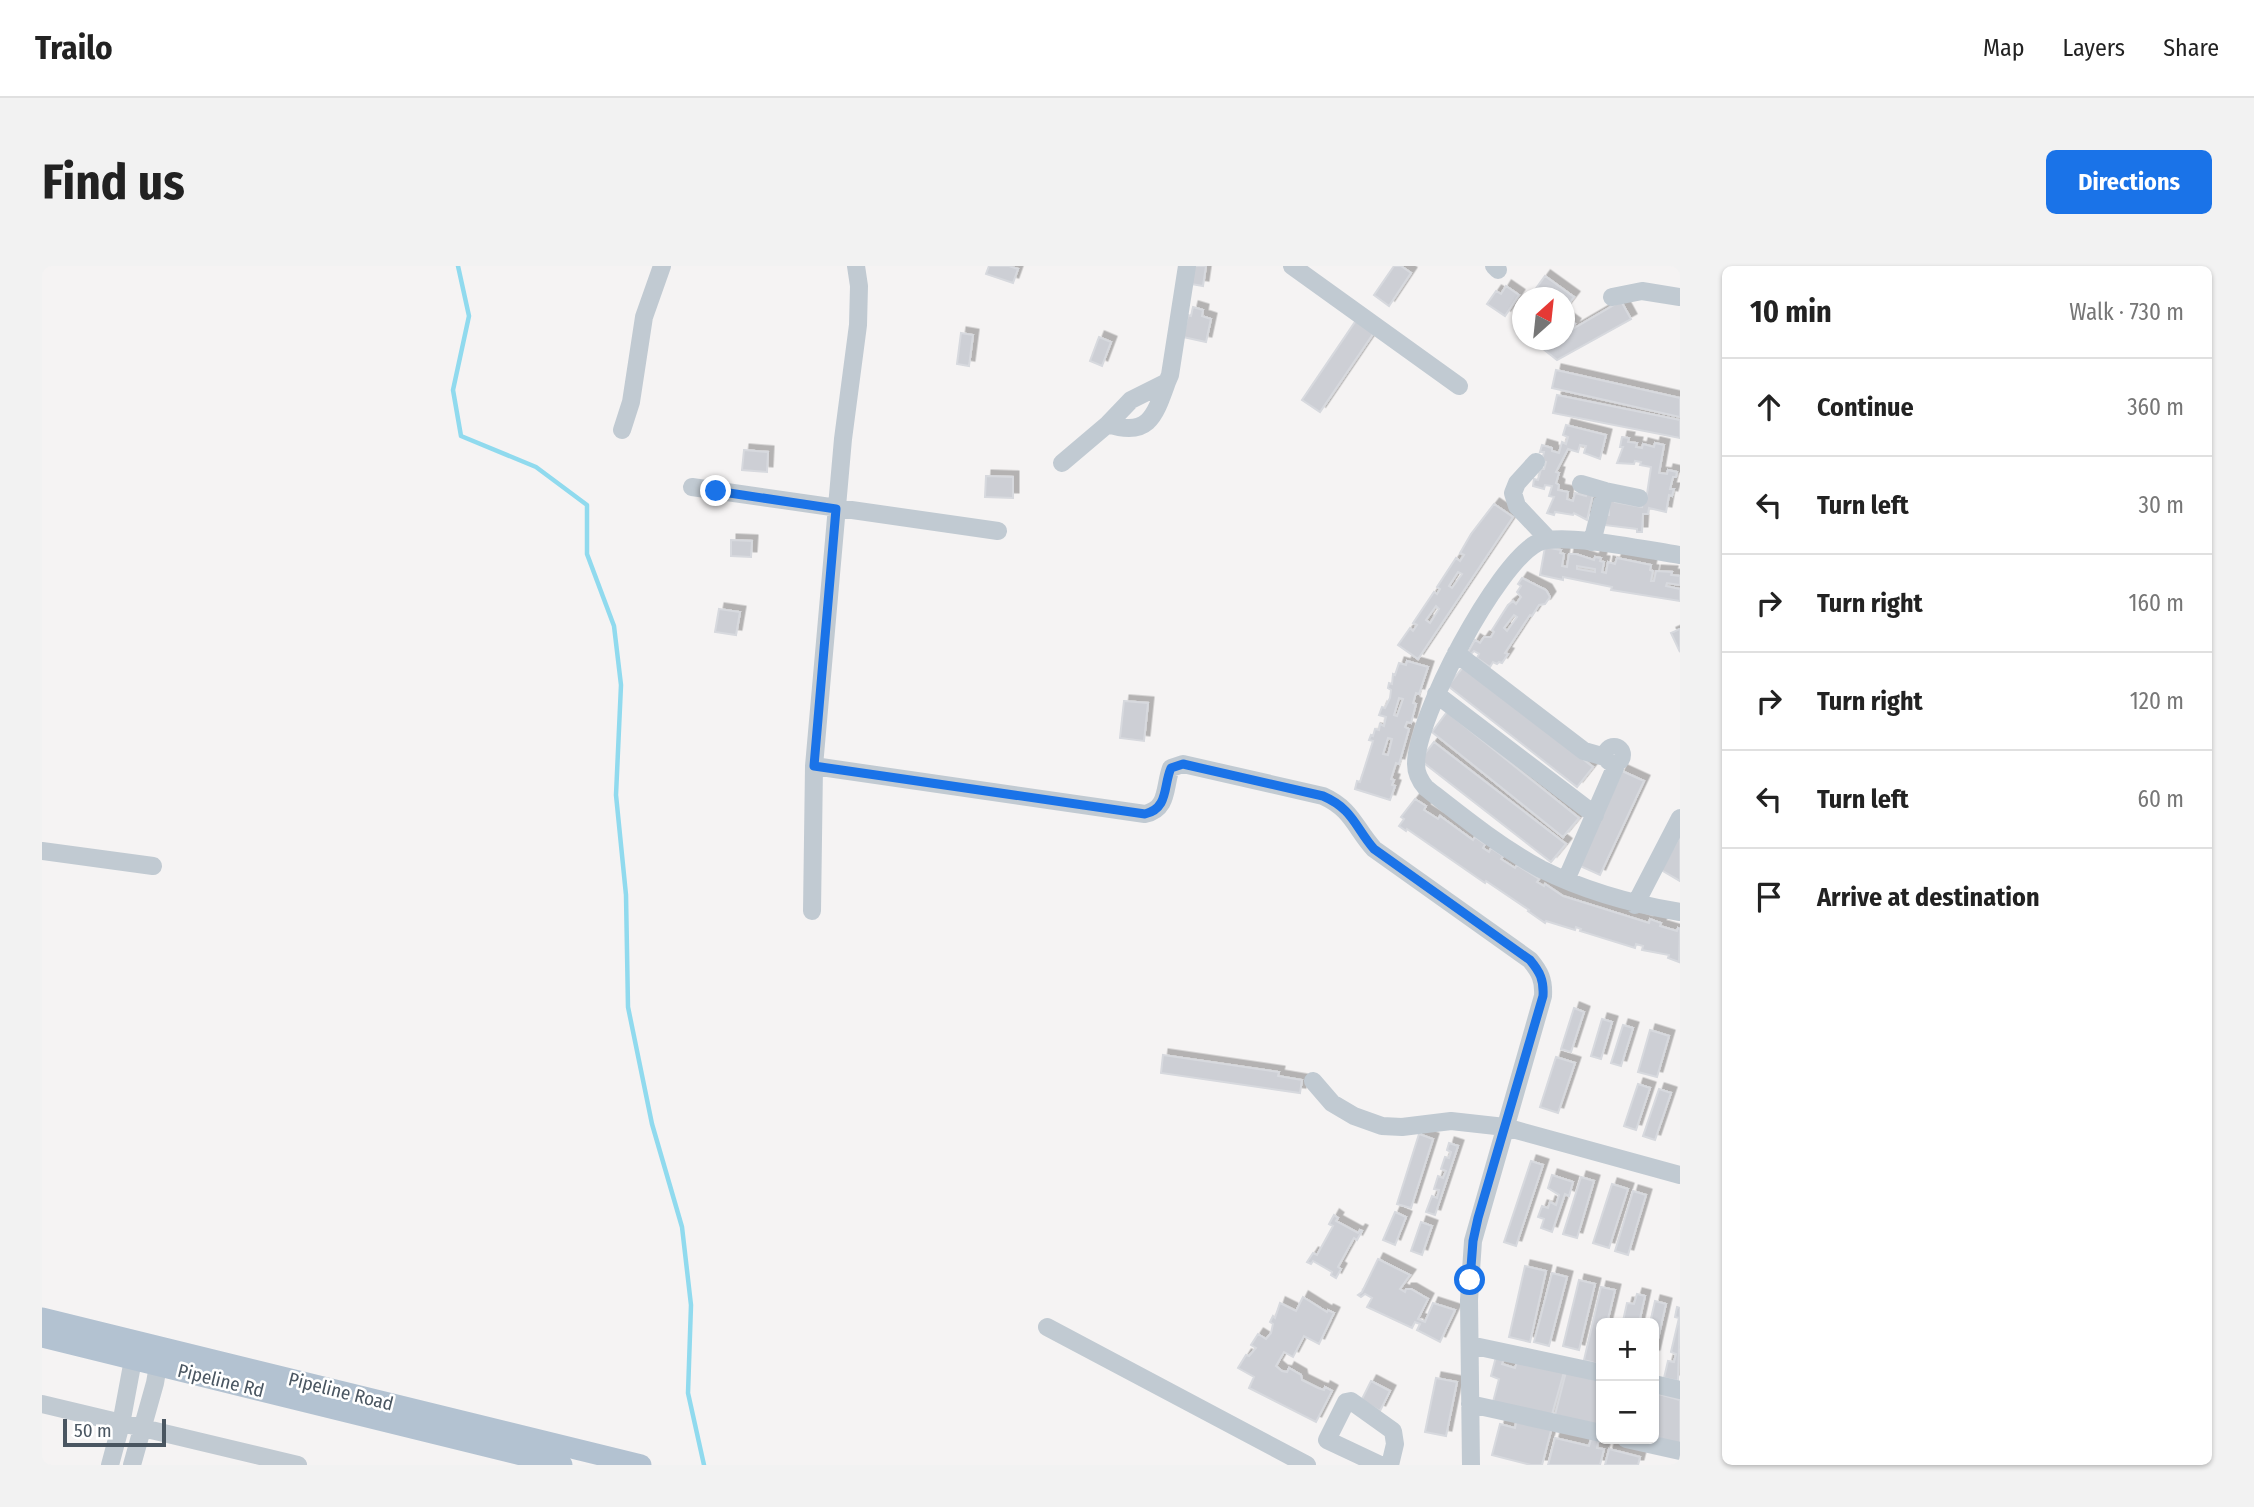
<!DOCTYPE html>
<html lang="en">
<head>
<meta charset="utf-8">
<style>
  :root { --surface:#fff; --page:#f2f2f2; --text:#222; --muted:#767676; --line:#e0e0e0; --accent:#1a73e8 }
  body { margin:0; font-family:"Fira Sans Condensed",sans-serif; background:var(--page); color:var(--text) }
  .controls { position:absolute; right:21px; bottom:21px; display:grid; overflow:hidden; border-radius:10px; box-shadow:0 2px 5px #0004 }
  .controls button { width:63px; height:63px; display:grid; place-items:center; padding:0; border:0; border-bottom:2px solid var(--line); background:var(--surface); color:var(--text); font:35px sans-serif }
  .compass { position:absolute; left:1470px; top:21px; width:63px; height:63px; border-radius:50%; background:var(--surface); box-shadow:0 2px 5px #0004; rotate:27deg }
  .scale { position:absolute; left:21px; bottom:18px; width:103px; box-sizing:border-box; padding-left:7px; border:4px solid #4a5661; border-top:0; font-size:19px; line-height:24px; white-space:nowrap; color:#4a5661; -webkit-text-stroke:5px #fff; paint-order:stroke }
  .stop { position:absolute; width:21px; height:21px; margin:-16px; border:5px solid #1a73e8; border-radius:50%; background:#fff }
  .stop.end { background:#1a73e8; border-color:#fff; box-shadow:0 2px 7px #0008 }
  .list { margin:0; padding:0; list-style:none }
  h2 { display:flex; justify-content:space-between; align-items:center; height:91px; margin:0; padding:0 28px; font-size:30px }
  h2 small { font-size:23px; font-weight:400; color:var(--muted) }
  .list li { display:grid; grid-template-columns:46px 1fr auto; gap:21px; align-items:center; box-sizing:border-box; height:98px; padding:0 28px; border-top:2px solid var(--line) }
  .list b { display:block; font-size:26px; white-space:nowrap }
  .list em { font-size:23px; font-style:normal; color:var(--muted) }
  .icon { flex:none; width:38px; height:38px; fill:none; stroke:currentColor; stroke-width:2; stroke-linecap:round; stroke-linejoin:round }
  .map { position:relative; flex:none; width:1638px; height:1199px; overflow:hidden; border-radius:10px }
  header { display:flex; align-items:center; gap:42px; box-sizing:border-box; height:98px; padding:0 35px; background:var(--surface); border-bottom:2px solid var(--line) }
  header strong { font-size:33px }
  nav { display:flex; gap:38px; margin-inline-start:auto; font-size:24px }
  .intro { display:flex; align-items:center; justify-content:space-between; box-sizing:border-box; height:168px; padding:0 42px }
  h1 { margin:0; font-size:49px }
  .button { padding:18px 32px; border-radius:10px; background:var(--accent); color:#fff; font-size:24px; font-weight:700 }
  main { display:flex; gap:42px; padding:0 42px }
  aside { flex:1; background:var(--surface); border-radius:10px; box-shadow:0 2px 5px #0004 }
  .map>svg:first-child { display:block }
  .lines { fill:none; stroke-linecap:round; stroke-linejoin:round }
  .stream { stroke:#90daee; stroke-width:4.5 }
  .building { fill:#cdcfd5; stroke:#d7d9de; stroke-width:2; fill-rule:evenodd; filter:url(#shadow) }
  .minor { stroke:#c1cad2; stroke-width:18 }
  .major { stroke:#b3c2d1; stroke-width:21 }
  .route { stroke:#1a73e8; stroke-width:9 }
  .labels { text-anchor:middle; stroke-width:5; stroke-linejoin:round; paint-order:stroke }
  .street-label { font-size:19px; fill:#4a5661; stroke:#fff }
</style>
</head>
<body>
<header>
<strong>Trailo</strong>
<nav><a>Map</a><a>Layers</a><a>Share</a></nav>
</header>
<div class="intro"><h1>Find us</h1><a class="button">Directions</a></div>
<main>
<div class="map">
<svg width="1638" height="1199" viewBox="0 0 1638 1199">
  <defs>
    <filter id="shadow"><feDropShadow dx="5.5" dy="-5.5" stdDeviation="0" flood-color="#0004"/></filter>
  </defs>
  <rect width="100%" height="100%" fill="#f5f3f3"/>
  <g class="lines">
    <path class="stream" d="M 416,0 L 427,50 L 411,124 L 419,170 L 494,201 L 545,239 L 545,288 L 572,360 L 579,419 L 574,529 L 584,629 L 586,741 L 610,858 L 640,961 L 649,1039 L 646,1127 L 662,1199"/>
  </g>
  <path class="building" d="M 947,0 L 967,0 L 976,3 L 971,17 L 944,8 Z
    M 1152,0 L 1164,0 L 1161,20 L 1149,18 Z
    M 1352,0 L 1359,0 L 1369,7 L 1347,40 L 1332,29 Z
    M 1503,10 L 1532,31 L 1522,44 L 1522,32 L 1487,32 Z
    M 1464,20 L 1477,29 L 1463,50 L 1445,38 L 1454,25 L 1459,28 Z
    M 1579,35 L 1589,53 L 1515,94 L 1490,74 L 1522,74 L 1522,50 L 1533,58 L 1529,64 Z
    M 1151,41 L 1161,44 L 1160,50 L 1169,53 L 1164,76 L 1141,71 L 1146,49 L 1149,50 Z
    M 1315,53 L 1333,65 L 1278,146 L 1260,134 Z
    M 919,67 L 931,69 L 927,100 L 915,98 Z
    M 1057,71 L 1069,76 L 1060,100 L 1048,95 Z
    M 1514,104 L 1638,132 L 1638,151 L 1510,122 Z
    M 1515,129 L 1638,154 L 1638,172 L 1511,147 Z
    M 1524,159 L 1564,169 L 1558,193 L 1542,187 L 1544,180 L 1538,179 L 1536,186 L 1526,183 L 1514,206 L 1517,207 L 1514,217 L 1517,219 L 1516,224 L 1526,226 L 1525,233 L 1531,235 L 1533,227 L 1544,230 L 1545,226 L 1551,228 L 1545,254 L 1532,247 L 1531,249 L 1513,246 L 1512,249 L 1505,247 L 1512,231 L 1507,230 L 1510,220 L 1503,219 L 1502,223 L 1491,220 L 1492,213 L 1496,214 L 1499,203 L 1502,203 L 1504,196 L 1500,195 L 1502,186 L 1498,186 L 1500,179 L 1510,182 L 1510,185 L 1517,187 L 1520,176 L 1524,178 L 1526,171 L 1521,169 Z
    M 1580,171 L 1587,172 L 1586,176 L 1595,177 L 1594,181 L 1600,182 L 1601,178 L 1612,181 L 1613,177 L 1622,179 L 1617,207 L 1625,208 L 1626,204 L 1635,206 L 1634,211 L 1631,211 L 1628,223 L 1632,223 L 1630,230 L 1627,229 L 1624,246 L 1607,242 L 1606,248 L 1601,248 L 1600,266 L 1595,266 L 1595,263 L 1562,259 L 1564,249 L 1567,249 L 1567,231 L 1574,233 L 1573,236 L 1600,241 L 1601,235 L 1604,235 L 1609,201 L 1598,199 L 1599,196 L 1593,195 L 1592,198 L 1575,197 L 1581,181 L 1578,181 Z
    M 702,184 L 726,186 L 725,206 L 700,204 Z
    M 944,210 L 971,211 L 971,232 L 943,231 Z
    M 1452,238 L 1471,251 L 1376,393 L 1356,379 L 1368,362 L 1371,365 L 1375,359 L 1371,357 L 1392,326 L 1395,328 L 1398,323 L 1395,321 L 1414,292 L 1418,295 L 1422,289 L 1418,287 L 1429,268 ZM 1416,306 L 1420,308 L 1410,322 L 1407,320 ZM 1394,340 L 1397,343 L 1388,357 L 1384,354 Z
    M 689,274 L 710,275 L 709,291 L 689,290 Z
    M 1503,281 L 1519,284 L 1518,287 L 1522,288 L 1520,300 L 1525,301 L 1527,288 L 1534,288 L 1552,294 L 1553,291 L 1559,292 L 1558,295 L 1562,296 L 1560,306 L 1564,307 L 1566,296 L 1573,298 L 1575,292 L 1609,299 L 1608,304 L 1611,305 L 1609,315 L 1612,315 L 1614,305 L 1630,306 L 1629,309 L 1638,310 L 1638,319 L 1625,317 L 1624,320 L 1638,323 L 1638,335 L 1569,324 L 1570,321 L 1521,311 L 1521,314 L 1498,309 ZM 1535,300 L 1553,303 L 1553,306 L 1535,303 Z
    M 1480,312 L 1504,324 L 1508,331 L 1503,338 L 1497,339 L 1490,350 L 1488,349 L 1463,387 L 1466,388 L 1460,397 L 1457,396 L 1455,398 L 1451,396 L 1448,401 L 1435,392 L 1437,388 L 1432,385 L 1429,388 L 1426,386 L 1433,374 L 1438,377 L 1442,371 L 1449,371 L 1452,366 L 1450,364 L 1466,339 L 1471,335 L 1474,338 L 1479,331 L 1475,326 L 1479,320 L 1476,318 ZM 1472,349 L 1475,351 L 1465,365 L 1462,362 Z
    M 677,343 L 698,346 L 694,369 L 673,366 Z
    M 1638,363 L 1638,386 L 1629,367 Z
    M 1365,395 L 1386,401 L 1377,428 L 1374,427 L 1371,437 L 1374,438 L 1369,457 L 1365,456 L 1363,461 L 1367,463 L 1357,498 L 1354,497 L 1349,513 L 1352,514 L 1350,519 L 1353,520 L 1348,534 L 1313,523 L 1315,515 L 1318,516 L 1331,475 L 1327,474 L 1329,469 L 1331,470 L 1333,463 L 1337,464 L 1338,458 L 1342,460 L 1344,451 L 1337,449 L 1340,441 L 1343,442 L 1348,432 L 1349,424 L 1346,422 L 1347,417 L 1350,418 L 1351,408 L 1353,409 L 1357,397 L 1364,399 ZM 1357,432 L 1361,433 L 1355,450 L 1352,449 ZM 1346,472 L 1350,473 L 1346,489 L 1341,488 Z
    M 1422,400 L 1551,501 L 1535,521 L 1406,420 Z
    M 1082,435 L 1106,437 L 1102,475 L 1078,472 Z
    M 1405,446 L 1537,552 L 1521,571 L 1390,466 Z
    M 1392,476 L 1524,578 L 1509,596 L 1378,494 Z
    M 1580,505 L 1602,515 L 1558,609 L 1536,599 Z
    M 1373,533 L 1384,540 L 1382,544 L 1396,553 L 1398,550 L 1431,574 L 1433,571 L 1443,578 L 1441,582 L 1447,586 L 1449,582 L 1461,590 L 1459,593 L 1473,602 L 1475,599 L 1497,613 L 1495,616 L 1502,620 L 1503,618 L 1521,630 L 1607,657 L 1608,653 L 1619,657 L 1618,660 L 1635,665 L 1636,662 L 1638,663 L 1637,696 L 1626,692 L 1627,689 L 1600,684 L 1601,680 L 1594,678 L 1593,682 L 1538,665 L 1539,663 L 1534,661 L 1533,664 L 1504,655 L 1503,657 L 1486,645 L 1487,644 L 1444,615 L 1443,617 L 1365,563 L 1364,565 L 1357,560 L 1362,553 L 1359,551 Z
    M 1638,570 L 1638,615 L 1619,604 Z
    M 1532,742 L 1542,746 L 1529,786 L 1519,783 Z
    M 1560,753 L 1570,756 L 1559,793 L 1549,790 Z
    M 1581,759 L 1591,762 L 1579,800 L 1569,797 Z
    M 1608,764 L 1627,770 L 1615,811 L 1596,806 Z
    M 1121,789 L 1237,806 L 1236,810 L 1260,814 L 1258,827 L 1119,807 Z
    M 1514,791 L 1533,797 L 1516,847 L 1498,841 Z
    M 1596,818 L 1608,822 L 1594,864 L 1582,860 Z
    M 1617,823 L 1629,827 L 1613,874 L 1601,870 Z
    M 1377,868 L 1391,873 L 1369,942 L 1355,938 Z
    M 1407,877 L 1416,880 L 1393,949 L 1384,946 L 1390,930 L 1395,932 L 1397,924 L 1392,923 L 1396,910 L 1401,912 L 1404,905 L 1399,903 L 1403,891 L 1407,892 L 1409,886 L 1405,884 Z
    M 1489,895 L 1501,899 L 1474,980 L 1462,976 Z
    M 1510,909 L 1531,916 L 1527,930 L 1523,928 L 1510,966 L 1499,962 L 1502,953 L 1496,951 L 1500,940 L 1506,942 L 1508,936 L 1514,939 L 1517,929 L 1506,922 Z
    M 1539,911 L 1552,915 L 1535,972 L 1521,968 Z
    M 1570,918 L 1586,923 L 1567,982 L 1551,977 Z
    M 1591,925 L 1604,929 L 1586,989 L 1573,985 Z
    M 1353,946 L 1364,951 L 1353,979 L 1341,974 Z
    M 1292,949 L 1296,952 L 1294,955 L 1316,967 L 1318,964 L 1320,965 L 1315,974 L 1312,972 L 1296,1001 L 1299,1003 L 1294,1012 L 1289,1009 L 1290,1006 L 1271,995 L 1269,998 L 1265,996 L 1271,987 L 1275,989 L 1291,960 L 1287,958 Z
    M 1379,956 L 1390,960 L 1380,989 L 1369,985 Z
    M 1336,993 L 1368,1009 L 1358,1023 L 1363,1026 L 1364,1023 L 1369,1023 L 1386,1033 L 1376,1053 L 1383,1056 L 1391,1037 L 1413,1044 L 1398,1076 L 1375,1064 L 1378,1058 L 1373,1056 L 1370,1062 L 1325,1041 L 1330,1032 L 1323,1028 L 1319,1031 L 1316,1029 L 1320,1026 Z
    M 1483,1000 L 1504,1005 L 1488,1076 L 1467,1071 Z
    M 1510,1007 L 1525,1011 L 1507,1080 L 1492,1076 Z
    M 1537,1014 L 1553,1018 L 1537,1084 L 1521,1080 Z
    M 1559,1021 L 1573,1024 L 1565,1057 L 1559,1057 L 1559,1083 L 1556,1098 L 1542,1094 Z
    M 1595,1028 L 1603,1030 L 1597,1057 L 1586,1057 L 1581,1055 L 1585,1037 L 1592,1038 Z
    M 1261,1031 L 1285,1046 L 1286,1044 L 1292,1047 L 1277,1078 L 1262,1070 L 1251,1091 L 1242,1086 L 1234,1100 L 1240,1105 L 1245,1106 L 1247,1102 L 1259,1109 L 1260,1114 L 1276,1122 L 1282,1124 L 1283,1121 L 1290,1125 L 1274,1156 L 1207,1122 L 1212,1111 L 1196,1102 L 1204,1089 L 1207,1090 L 1214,1082 L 1209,1079 L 1216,1068 L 1224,1073 L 1229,1067 L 1231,1058 L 1228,1056 L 1231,1050 L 1233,1052 L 1238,1037 L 1254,1045 Z
    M 1613,1035 L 1624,1038 L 1612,1090 L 1612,1057 L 1608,1057 Z
    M 1635,1041 L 1638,1042 L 1636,1115 L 1622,1112 L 1626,1095 L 1632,1096 L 1634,1088 L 1629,1086 L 1637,1052 L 1633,1051 Z
    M 1455,1087 L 1463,1090 L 1460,1098 L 1473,1102 L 1476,1093 L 1522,1106 L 1509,1152 L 1451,1136 L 1457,1113 L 1449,1110 Z
    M 1524,1106 L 1559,1115 L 1559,1160 L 1513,1149 Z
    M 1394,1112 L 1415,1116 L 1404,1170 L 1383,1166 Z
    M 1329,1115 L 1348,1125 L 1338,1145 L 1319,1135 Z
    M 1613,1127 L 1638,1134 L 1638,1179 L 1612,1171 Z
    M 1475,1152 L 1510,1161 L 1500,1199 L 1489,1199 L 1450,1189 L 1458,1158 L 1473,1162 Z
    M 1550,1170 L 1557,1172 L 1555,1182 L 1562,1183 L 1558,1199 L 1506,1199 L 1513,1172 L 1547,1180 Z
    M 1567,1183 L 1598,1191 L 1596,1199 L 1563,1199 Z"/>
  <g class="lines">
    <path class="minor" d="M 1250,0 L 1417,120
      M 1452,0 L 1456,4
      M 1570,31 L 1600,25 L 1638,31
      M 1066,158 C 1107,172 1113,149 1125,116
      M 580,164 L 589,136 L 602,51 L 620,0
      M 1494,196 L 1475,217 L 1471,227 L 1475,240 L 1507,274
      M 1020,197 L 1066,158 L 1089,134 L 1125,116 L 1128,109 L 1145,0
      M 1539,218 L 1563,225 L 1550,276
      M 650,221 L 956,265
      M 1563,225 L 1597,232
      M 1638,289 C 1609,285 1517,265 1495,277 C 1454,299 1374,451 1374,498 C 1374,508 1378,515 1384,522 C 1421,551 1458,581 1499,603 C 1543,625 1590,638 1638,646
      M 1414,387 L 1542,485 L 1563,491
      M 1394,428 L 1553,549
      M1564 489a8 8 0 1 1 16 0a8 8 0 1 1-16 0Z
      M 772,500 L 1103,548 C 1127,543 1122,520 1129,502 L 1141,498 L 1281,530 C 1310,543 1313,562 1332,583 L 1488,694 C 1498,706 1502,714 1501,730 L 1431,975 L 1427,1034 L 1429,1199
      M 0,585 L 111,600
      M 1524,614 L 1575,497
      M 1593,639 L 1638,552
      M 770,645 L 772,500 L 801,173 L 816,59 L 817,20 L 814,0
      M 1271,815 L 1290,837 L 1312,850 L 1340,860 L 1360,861 L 1409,855 L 1463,861 L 1638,909
      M 1005,1061 L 1265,1199
      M 1428,1079 L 1559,1107
      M 1612,1118 L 1638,1124
      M 0,1138 L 256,1199
      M 1428,1138 L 1559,1167
      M 1584,1173 L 1638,1185
      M 68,1199 L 79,1158 L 93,1083
      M 90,1199 L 113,1117 L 118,1088
      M 1338,1199 L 1285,1174 L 1304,1136 L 1309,1135 L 1351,1165 L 1353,1178 L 1348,1199"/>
    <path class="major" d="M 0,1052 L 599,1199
      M 0,1071 L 520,1199"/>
  </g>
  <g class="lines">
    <path class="route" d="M 674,225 L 794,243 L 772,500 L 1103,548 C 1127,542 1121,520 1129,502 L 1141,498 L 1281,530 C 1311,543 1313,561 1332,583 L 1488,694 C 1498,706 1502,714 1501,730 L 1436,952 L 1431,975 L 1428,1014"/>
  </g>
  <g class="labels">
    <g class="street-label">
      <text transform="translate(179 1114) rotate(14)" y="7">Pipeline Rd</text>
      <text transform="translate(299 1125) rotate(14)" y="7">Pipeline Road</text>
    </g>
  </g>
</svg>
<div class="controls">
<button>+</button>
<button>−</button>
</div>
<svg class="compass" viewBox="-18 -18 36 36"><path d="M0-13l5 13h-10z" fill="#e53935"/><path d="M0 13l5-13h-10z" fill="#767676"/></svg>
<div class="scale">50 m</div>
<div class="stop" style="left:1428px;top:1014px"></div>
<div class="stop end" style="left:674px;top:225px"></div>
</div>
<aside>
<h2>10 min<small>Walk · 730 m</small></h2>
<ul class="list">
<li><svg class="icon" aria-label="ahead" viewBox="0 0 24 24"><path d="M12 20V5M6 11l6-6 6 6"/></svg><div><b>Continue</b></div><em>360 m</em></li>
<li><svg class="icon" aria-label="left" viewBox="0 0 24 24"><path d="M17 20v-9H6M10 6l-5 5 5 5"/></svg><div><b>Turn left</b></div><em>30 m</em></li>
<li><svg class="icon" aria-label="right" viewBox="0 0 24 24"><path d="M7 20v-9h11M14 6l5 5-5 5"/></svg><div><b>Turn right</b></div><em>160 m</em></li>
<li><svg class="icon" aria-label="right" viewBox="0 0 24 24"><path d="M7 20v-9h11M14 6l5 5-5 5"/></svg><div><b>Turn right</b></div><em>120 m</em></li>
<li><svg class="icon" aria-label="left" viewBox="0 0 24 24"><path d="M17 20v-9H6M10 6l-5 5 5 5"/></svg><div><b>Turn left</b></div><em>60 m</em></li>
<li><svg class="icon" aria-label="arrive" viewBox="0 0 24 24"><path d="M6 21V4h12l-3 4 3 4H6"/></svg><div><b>Arrive at destination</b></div></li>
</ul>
</aside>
</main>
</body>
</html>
